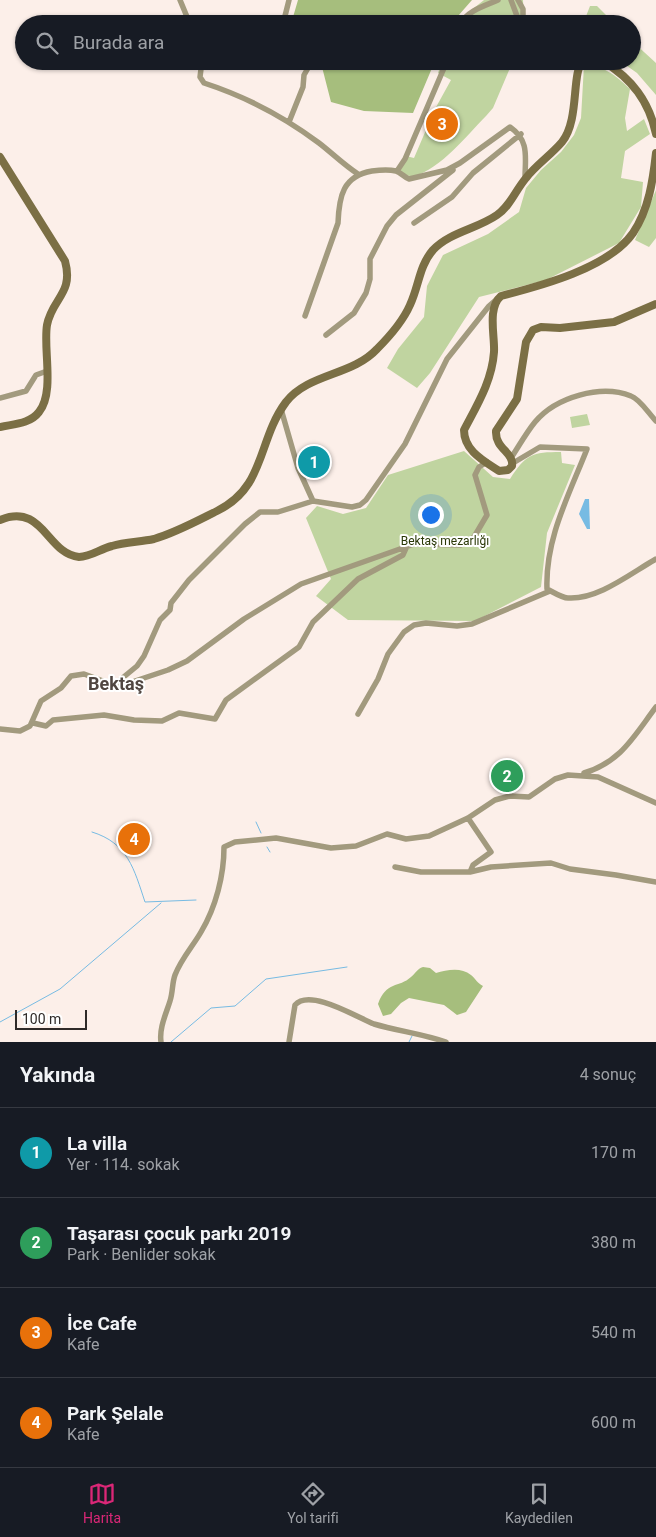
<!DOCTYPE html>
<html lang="tr">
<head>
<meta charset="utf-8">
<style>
  :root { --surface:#171b24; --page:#242831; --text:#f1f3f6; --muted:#9ea1a6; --line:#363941; --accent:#db2777 }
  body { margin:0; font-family:Roboto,sans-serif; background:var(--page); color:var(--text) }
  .scale { position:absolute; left:15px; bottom:12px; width:72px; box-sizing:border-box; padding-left:5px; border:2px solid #2f2a28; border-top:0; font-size:14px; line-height:18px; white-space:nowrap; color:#2f2a28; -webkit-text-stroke:4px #fff; paint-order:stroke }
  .you { position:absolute; left:430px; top:514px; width:18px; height:18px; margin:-12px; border:4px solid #fff; border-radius:50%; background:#1a73e8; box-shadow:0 0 0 8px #1a73e833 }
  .badge { display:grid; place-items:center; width:32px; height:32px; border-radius:50%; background:var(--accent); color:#fff; font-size:16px; font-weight:700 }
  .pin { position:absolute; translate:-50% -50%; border:2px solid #fff; box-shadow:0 1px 5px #0006 }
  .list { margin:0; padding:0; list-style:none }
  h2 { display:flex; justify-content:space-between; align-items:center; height:65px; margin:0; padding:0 20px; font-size:21px }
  h2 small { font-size:16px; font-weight:400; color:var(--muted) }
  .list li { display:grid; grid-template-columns:32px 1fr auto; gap:15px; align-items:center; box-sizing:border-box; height:90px; padding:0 20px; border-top:1px solid var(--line) }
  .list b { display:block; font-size:19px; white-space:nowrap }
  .list p { margin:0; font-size:16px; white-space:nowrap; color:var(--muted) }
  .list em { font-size:16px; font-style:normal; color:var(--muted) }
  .icon { flex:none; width:28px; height:28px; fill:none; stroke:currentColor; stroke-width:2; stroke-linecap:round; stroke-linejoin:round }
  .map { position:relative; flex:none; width:656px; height:1042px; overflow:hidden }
  .search { position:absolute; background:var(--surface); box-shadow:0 1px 4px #0004; left:15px; right:15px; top:15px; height:55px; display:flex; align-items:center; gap:12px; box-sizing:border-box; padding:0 18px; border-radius:28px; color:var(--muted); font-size:19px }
  .sheet { height:425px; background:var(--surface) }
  nav { display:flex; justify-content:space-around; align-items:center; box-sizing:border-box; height:70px; border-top:1px solid var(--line); background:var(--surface); font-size:14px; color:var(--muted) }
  nav a { display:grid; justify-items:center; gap:2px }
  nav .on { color:var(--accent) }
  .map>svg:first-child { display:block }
  .green { fill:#c0d4a0 }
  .forest { fill:#a6be7d }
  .water { fill:#77bbe3 }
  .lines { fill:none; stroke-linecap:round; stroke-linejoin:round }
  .stream { stroke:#77bbe3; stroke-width:1 }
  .street { stroke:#a29a7e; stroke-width:5.5 }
  .secondary { stroke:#7b6f45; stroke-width:8 }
  .labels { text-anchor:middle; stroke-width:4; stroke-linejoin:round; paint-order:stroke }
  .park-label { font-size:12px; fill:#2a3807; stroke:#fff }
  .district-label { font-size:18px; font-weight:bold; fill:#504641; stroke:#fff }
</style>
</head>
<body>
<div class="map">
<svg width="656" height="1042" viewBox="0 0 656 1042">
  <rect width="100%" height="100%" fill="#fcefe9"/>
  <path class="green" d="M 484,0 L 523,0 L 524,24 L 458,24 L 459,20 Z
    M 590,6 L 597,6 L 615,24 L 583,24 Z
    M 632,41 L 656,63 L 656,95 L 637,73 L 620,61 L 632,61 Z
    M 442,61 L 513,61 L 493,108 L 486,116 C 467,135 441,169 414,176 C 407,177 401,172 396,169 L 406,156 L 414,158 L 435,109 L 451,80 L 438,73 Z
    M 584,65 C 605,66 615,75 630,89 L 625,118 L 627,131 L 644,119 L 650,134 L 625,151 L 621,178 L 643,182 L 641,207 L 619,243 L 546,280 L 479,297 L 430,373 L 417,388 L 387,368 L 398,349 L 424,317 L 427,286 L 443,255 L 488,234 L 519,212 L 526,188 L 541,170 L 561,152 L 574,135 L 581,118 Z
    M 656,190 L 656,238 L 649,247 L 635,240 Z
    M 587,414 L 590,425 L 572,428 L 570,417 Z
    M 464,451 L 493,477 L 510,479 C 526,454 532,452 561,452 L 562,463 L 575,465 L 547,533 L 541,587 L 475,621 L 348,620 L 316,596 L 331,579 L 306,518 L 317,506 L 343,514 L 366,508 L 388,475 Z"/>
  <path class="forest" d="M 298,0 L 472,0 L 451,24 L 291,24 Z
    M 318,61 L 435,61 L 413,113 L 364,111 L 331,102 L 322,67 Z
    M 423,967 L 430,968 L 436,973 C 447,970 461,967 471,975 C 476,979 477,983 483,986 L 466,1012 L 457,1015 L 444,1005 L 409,998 L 401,1003 L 391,1014 L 383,1016 L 378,1004 C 386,981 399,988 411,977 C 416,973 417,969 423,967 Z"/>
  <path class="water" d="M 585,499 L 589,499 L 590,529 L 587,529 L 579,514 Z"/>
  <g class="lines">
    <path class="stream" d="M 256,822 L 261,833
      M 92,832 C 128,843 134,869 145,902 L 196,900
      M 267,847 L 270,852
      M 0,1022 L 60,989 L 161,903
      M 171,1042 L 211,1008 L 235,1006 L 266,979 L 347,967
      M 409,1042 L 412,1036"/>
    <path class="street" d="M 180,0 L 190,24
      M 511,0 L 520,24
      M 518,0 L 523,9 L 523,24
      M 283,24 L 289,0
      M 461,24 C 466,11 487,5 498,0
      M 202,61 L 200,77 L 204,83 C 247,97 283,116 319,143 C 332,153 344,165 358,174
      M 289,122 L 303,87 L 304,75 L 312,61
      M 397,171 L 405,159 L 447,61
      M 414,223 L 452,197 L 473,173 L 521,134
      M 305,316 L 338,223 C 339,196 343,176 372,171 C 379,170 388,169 396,171 C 400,172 404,177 409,179 L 447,170 L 460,163 L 510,127 C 530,141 525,157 525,179
      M 326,335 L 354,313 L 366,293 L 370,279 L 370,259 L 387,226 L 396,215 L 453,170
      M 0,398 L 26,391 L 36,375 L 47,371
      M 281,409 L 298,468 L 313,501
      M 511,458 C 519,446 526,433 535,422 C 556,397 601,384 631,396 C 640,399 649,414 656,421
      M 513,463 L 540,447 L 587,449 C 569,495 545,539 547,589 C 553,592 562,598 568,598 C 598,600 631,573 656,559
      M 114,685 L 137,666 L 144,656 L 160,620 L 170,610 L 171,603 L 189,580 L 245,524 L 260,512 L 278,512 L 313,501 L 352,507 L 360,505 L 366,500 L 405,444 L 447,359 L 489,306 L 497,299
      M 358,714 L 378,679 L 388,654 L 404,632 L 414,625 L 426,623 L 457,626 L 472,624 L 550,591
      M 33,723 L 46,726 L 53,720 L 104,715 L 134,720 L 162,721 L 179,713 L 215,719 L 226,700 L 299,647 L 313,622 L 358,579 L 403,555 L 407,546
      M 0,729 L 20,731 L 30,726 L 41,701 L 61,688 L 71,676 L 84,674 L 114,685 L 123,685 L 168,670 L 187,661 L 244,619 L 301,584 L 414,544 L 461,545 L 474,537 L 487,515 L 475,475 L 479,467 L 487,462
      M 584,773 C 621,762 634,736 656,707
      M 468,818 L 491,852 L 473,865 L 470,872
      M 395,867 L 421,872 L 470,872 L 491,867 L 551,863 L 570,869 L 616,875 L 656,882
      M 161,1042 C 159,1028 166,1014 170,1001 C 173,992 172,983 175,975 C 181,959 193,946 201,932 C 216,907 224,875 224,847 L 235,842 L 276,838 L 331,848 L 356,846 L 387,834 L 406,839 L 429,836 L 468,818 L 495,800 L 510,796 L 529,797 L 555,779 L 568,775 L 598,777 L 656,803
      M 289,1042 L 295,1005 C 310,988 358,1018 374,1024 C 398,1031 423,1034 446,1042"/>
    <path class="secondary" d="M 603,61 C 632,79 649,101 656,134
      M 656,153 C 653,180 649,209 633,233 C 609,268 540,286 501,296 C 487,308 495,336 494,352 C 492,381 477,405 464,430 C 464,451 484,461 499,471 L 508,470 L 512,466 C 514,452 495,449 496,431 L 517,399 L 526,342 L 533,330 L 541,327 L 560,328 L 614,322 L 656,304
      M 0,157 L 65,261 C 74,294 52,298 47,325 C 43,349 55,392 39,412 C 30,424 13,424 0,427
      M 0,520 C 43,502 47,554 79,557 C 91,557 100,549 112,546 C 125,542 140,542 154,539 C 175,533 197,521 217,511 C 266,487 257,441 286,402 C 309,373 352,376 377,349 C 390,336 403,321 410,305 C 419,286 419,266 433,250 C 450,232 477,229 497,215 C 511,205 515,191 526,178 C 536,165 551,155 562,142 C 580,120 571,72 583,61"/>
  </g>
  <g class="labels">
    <g class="park-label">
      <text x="445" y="545">Bektaş mezarlığı</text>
    </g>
    <g class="district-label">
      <text x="116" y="690">Bektaş</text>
    </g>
  </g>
</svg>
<div class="scale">100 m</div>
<div class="you"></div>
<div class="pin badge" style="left:314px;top:462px;background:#0f9aa8">1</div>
<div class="pin badge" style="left:507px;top:776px;background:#2e9e5b">2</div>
<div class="pin badge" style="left:442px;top:124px;background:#e8710a">3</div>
<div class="pin badge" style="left:134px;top:839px;background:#e8710a">4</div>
<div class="search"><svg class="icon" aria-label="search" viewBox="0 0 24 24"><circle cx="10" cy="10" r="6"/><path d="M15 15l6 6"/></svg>Burada ara</div>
</div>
<section class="sheet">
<h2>Yakında<small>4 sonuç</small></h2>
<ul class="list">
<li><span class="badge" style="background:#0f9aa8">1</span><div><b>La villa</b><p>Yer · 114. sokak</p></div><em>170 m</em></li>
<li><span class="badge" style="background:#2e9e5b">2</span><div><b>Taşarası çocuk parkı 2019</b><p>Park · Benlider sokak</p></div><em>380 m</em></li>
<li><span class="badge" style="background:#e8710a">3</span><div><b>İce Cafe</b><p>Kafe</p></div><em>540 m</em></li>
<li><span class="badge" style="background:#e8710a">4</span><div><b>Park Şelale</b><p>Kafe</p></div><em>600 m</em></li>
</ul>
</section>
<nav>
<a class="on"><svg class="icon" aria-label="map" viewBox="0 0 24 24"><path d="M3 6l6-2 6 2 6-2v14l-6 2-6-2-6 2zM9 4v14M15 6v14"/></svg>Harita</a>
<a><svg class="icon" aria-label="directions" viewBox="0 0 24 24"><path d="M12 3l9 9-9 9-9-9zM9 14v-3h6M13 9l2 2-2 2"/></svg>Yol tarifi</a>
<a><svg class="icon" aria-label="saved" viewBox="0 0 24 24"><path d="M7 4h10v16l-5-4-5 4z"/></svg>Kaydedilen</a>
</nav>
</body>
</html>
